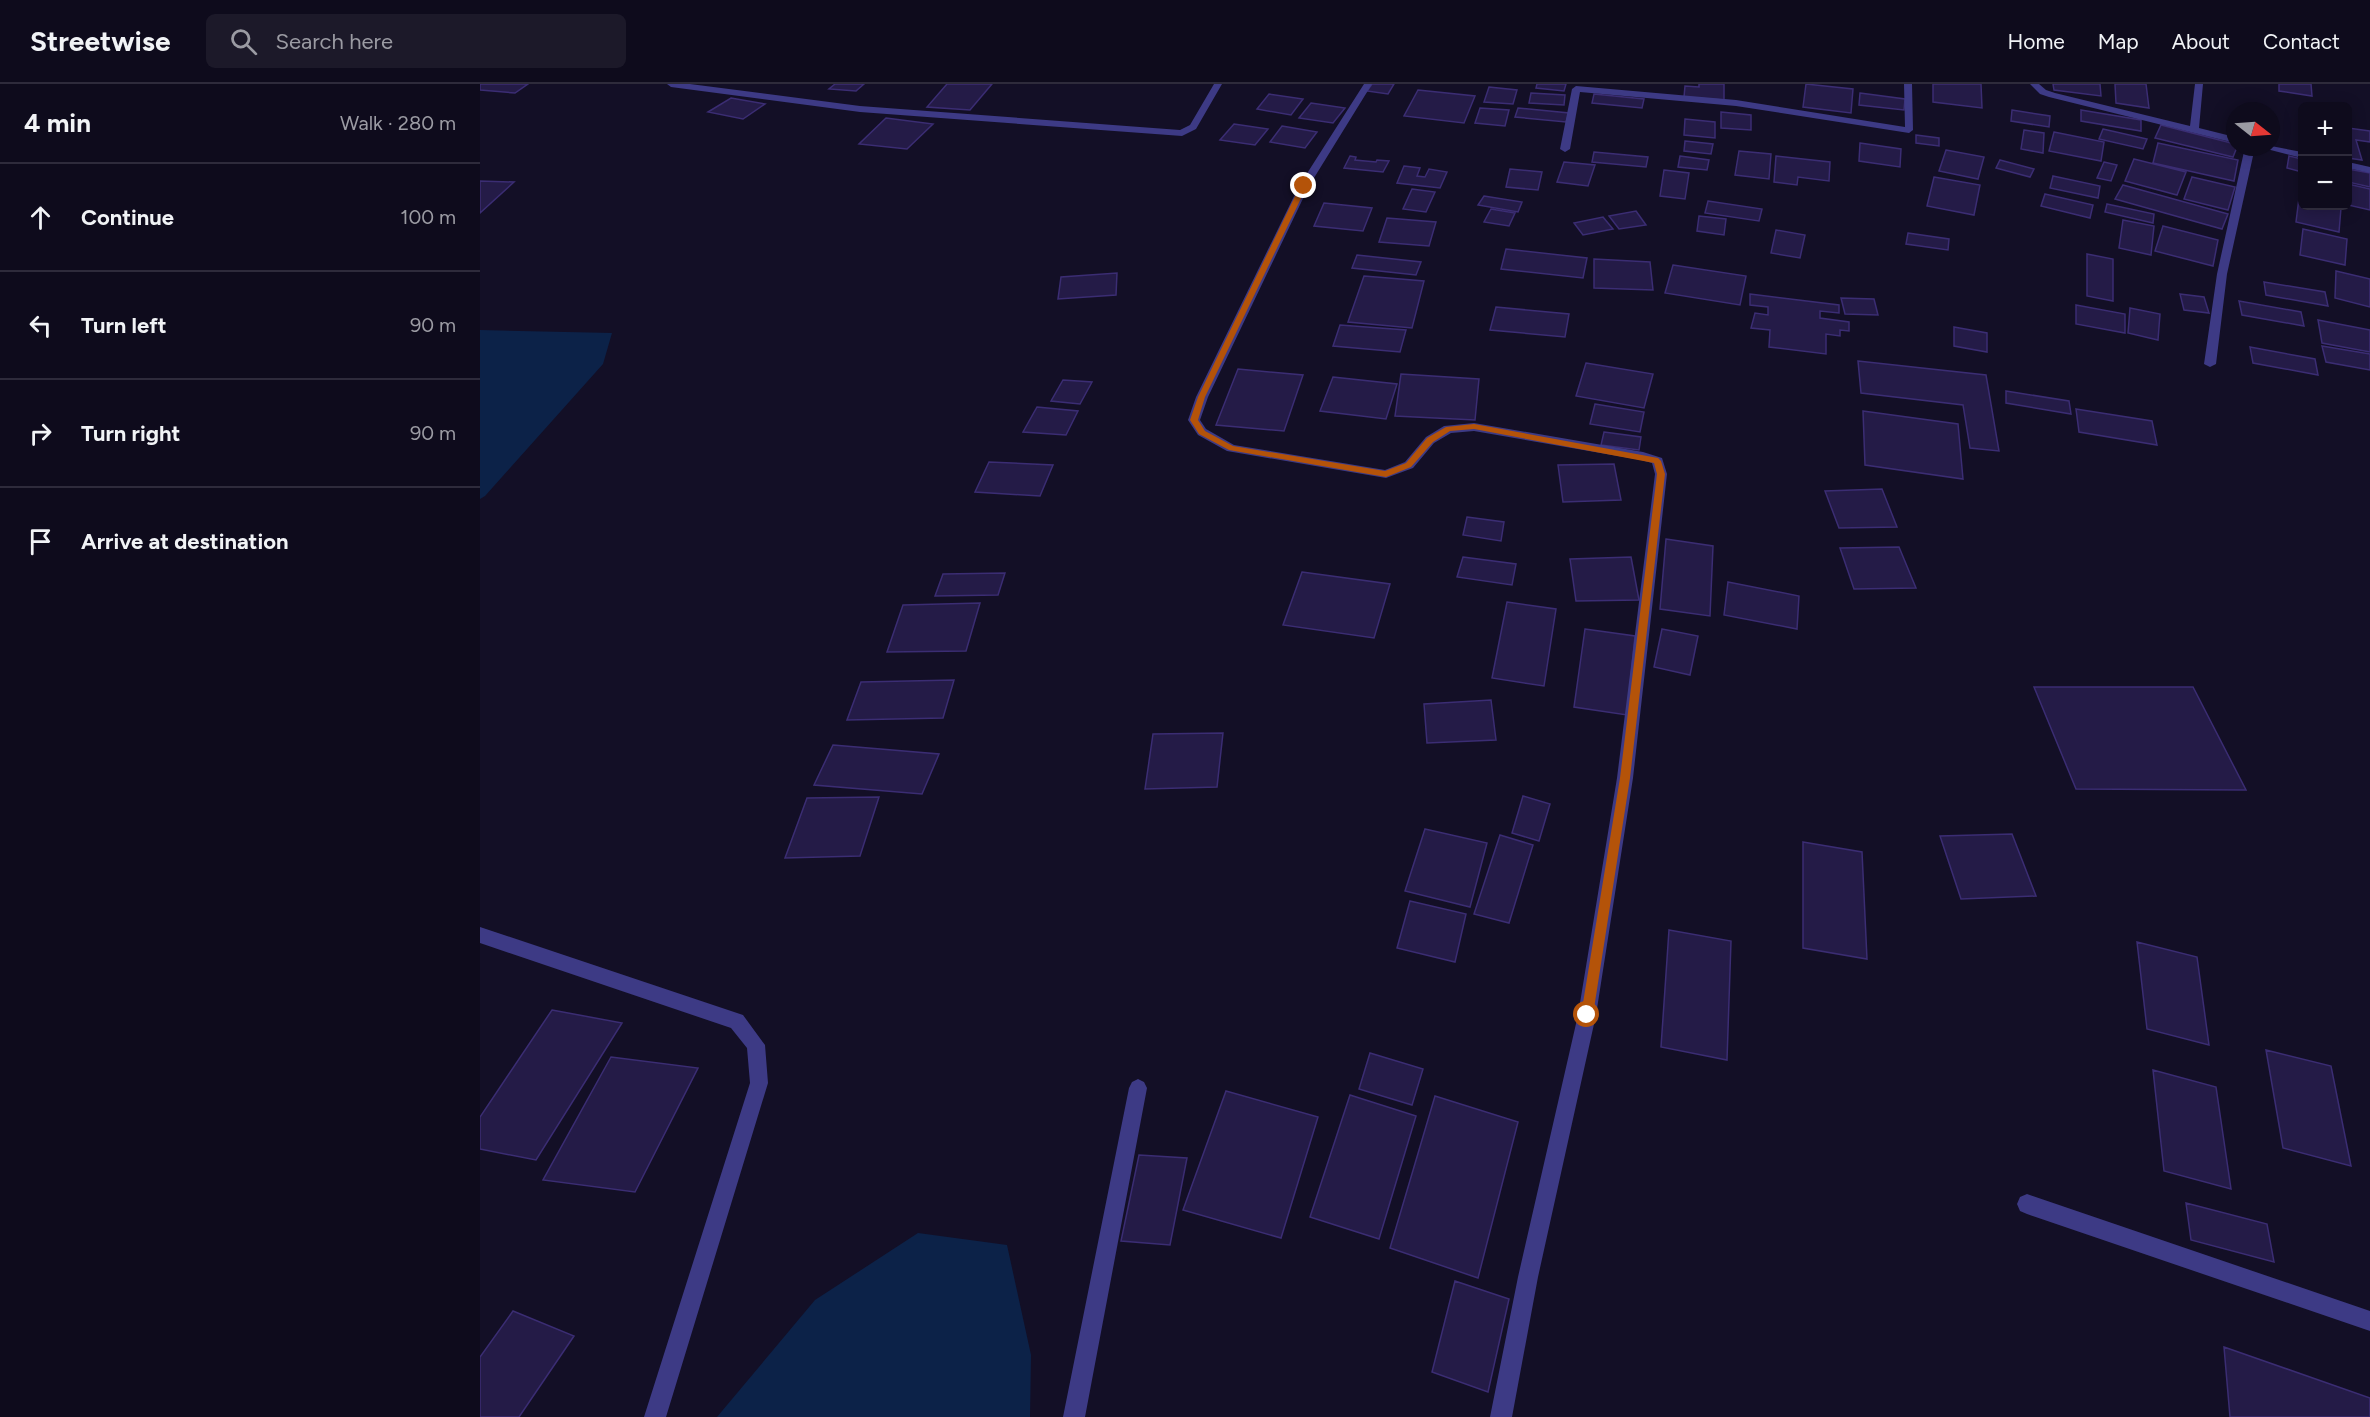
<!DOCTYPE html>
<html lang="en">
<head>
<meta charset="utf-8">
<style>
  :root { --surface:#0e0b1c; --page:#1c1929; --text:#f1f3f6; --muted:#9b9ba3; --line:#2e2b3b }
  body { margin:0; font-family:Figtree,sans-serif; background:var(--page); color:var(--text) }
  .controls { position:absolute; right:18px; top:18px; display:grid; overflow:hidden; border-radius:9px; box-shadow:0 3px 15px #0003 }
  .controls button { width:54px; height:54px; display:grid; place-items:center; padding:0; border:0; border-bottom:2px solid var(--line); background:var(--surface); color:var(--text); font:30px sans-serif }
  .compass { position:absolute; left:1746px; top:18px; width:54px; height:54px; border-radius:50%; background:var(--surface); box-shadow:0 3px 15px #0003; rotate:107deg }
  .stop { position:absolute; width:18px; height:18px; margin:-14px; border:4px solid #b45309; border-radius:50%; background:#fff }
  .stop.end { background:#b45309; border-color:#fff; box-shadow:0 2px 6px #0008 }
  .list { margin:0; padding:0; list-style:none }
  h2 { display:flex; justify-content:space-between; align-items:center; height:78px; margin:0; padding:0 24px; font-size:26px }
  h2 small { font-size:20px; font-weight:400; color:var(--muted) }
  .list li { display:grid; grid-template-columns:39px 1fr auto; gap:18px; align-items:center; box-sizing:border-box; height:108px; padding:0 24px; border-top:2px solid var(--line) }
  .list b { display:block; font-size:22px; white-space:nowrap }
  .list em { font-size:20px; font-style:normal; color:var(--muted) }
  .icon { flex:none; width:33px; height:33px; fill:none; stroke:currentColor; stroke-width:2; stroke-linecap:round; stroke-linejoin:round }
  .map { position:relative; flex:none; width:1890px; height:1333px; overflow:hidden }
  header { display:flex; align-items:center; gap:36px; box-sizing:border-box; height:84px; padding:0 30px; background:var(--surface); border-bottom:2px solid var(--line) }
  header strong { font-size:28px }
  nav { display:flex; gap:33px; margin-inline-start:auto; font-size:21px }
  .search { width:420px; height:54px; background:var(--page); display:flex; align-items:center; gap:15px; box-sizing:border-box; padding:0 21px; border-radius:9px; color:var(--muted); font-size:22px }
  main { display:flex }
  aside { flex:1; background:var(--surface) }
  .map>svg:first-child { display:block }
  .water { fill:#0c2248 }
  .building { fill:#241b47; stroke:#3b2d73; stroke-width:1.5 }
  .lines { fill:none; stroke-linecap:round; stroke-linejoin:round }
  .minor { fill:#3d3a85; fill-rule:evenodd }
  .route { fill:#b45309 }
</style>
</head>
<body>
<header>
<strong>Streetwise</strong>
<div class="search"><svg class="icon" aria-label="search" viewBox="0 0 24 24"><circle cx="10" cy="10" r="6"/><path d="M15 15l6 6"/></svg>Search here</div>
<nav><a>Home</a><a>Map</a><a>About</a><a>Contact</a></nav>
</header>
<main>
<aside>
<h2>4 min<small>Walk · 280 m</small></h2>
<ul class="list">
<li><svg class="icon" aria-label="ahead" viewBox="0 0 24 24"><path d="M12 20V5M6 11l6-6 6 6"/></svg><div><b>Continue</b></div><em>100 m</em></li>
<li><svg class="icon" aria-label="left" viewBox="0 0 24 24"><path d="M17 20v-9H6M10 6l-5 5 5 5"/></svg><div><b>Turn left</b></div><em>90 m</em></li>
<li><svg class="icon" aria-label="right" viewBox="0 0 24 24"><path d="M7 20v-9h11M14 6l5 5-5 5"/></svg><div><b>Turn right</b></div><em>90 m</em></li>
<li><svg class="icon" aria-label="arrive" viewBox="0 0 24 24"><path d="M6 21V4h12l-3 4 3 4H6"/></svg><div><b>Arrive at destination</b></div></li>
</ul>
</aside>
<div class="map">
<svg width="1890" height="1333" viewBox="0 0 1890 1333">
  <rect width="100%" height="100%" fill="#130f26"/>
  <path class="water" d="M 0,246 L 132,249 L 123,280 L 5,412 L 0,415 Z
    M 438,1149 L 527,1161 L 551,1271 L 550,1333 L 237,1333 L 335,1216 Z"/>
  <path class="building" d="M 0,0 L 48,0 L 35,9 L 0,6 Z
    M 355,0 L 384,0 L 376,7 L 349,5 Z
    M 467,0 L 512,0 L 490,26 L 447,23 Z
    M 892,0 L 914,0 L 908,10 L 887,7 Z
    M 1057,0 L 1086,0 L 1084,7 L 1056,4 Z
    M 1219,0 L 1244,0 L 1244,16 L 1204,13 L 1205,2 L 1219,3 Z
    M 1326,0 L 1373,5 L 1371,29 L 1323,23 Z
    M 1453,0 L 1501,0 L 1502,24 L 1453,18 Z
    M 1573,0 L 1620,0 L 1621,12 L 1574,6 Z
    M 1635,0 L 1666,0 L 1669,24 L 1636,19 Z
    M 1799,0 L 1831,0 L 1832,12 L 1799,7 Z
    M 1009,3 L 1037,6 L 1033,20 L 1004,18 Z
    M 938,6 L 995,12 L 984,39 L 924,32 Z
    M 1051,9 L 1085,11 L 1084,21 L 1049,19 Z
    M 1380,9 L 1425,15 L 1424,26 L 1379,21 Z
    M 789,10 L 823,15 L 811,31 L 777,25 Z
    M 1114,10 L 1164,15 L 1162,24 L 1112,19 Z
    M 251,14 L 285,20 L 263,35 L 228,28 Z
    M 831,19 L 865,24 L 853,39 L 819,34 Z
    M 1000,24 L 1029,26 L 1025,42 L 995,39 Z
    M 1038,24 L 1089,29 L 1086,38 L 1035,33 Z
    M 1532,26 L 1570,32 L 1569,43 L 1531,37 Z
    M 1601,26 L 1661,36 L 1661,47 L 1601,37 Z
    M 1241,28 L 1271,31 L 1271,46 L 1241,44 Z
    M 406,34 L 453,40 L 427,65 L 379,60 Z
    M 1205,35 L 1235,38 L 1235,54 L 1204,51 Z
    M 754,40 L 788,45 L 775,61 L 740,56 Z
    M 1681,41 L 1755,60 L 1757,63 L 1753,73 L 1675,54 Z
    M 802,42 L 837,48 L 825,64 L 790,58 Z
    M 1868,44 L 1890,47 L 1890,58 L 1876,56 L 1882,76 L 1868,74 Z
    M 1623,45 L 1667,55 L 1663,65 L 1619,55 Z
    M 1544,46 L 1564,49 L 1563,69 L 1541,65 Z
    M 1574,48 L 1624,58 L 1621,77 L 1569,67 Z
    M 1436,51 L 1459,54 L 1459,62 L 1436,59 Z
    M 1205,57 L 1233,60 L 1231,70 L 1204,67 Z
    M 1380,59 L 1421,65 L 1420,83 L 1379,77 Z
    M 1678,59 L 1758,76 L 1754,97 L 1673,79 Z
    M 1466,66 L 1504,73 L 1498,95 L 1459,87 Z
    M 1259,67 L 1291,70 L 1289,95 L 1255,91 Z
    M 1114,68 L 1168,73 L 1166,83 L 1112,78 Z
    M 870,72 L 876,73 L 875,76 L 896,78 L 897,76 L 909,77 L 903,88 L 864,84 Z
    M 1200,72 L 1229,76 L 1227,86 L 1198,83 Z
    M 1296,72 L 1350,78 L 1349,97 L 1318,93 L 1317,101 L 1294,98 Z
    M 1809,72 L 1822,75 L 1822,88 L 1807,84 Z
    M 1654,75 L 1706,88 L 1697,111 L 1645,97 Z
    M 1520,76 L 1554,85 L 1550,93 L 1516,84 Z
    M 1084,78 L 1115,81 L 1108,102 L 1077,98 Z
    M 1624,78 L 1637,81 L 1631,97 L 1617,94 Z
    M 924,82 L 940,84 L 937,92 L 945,93 L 949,85 L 967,88 L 960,104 L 917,99 Z
    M 1030,85 L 1062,88 L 1058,106 L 1026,103 Z
    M 1868,85 L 1890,89 L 1890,103 L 1868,98 Z
    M 1184,86 L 1209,89 L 1205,115 L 1180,112 Z
    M 1573,92 L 1620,102 L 1618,114 L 1570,104 Z
    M 1454,93 L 1500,101 L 1494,131 L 1447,122 Z
    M 1712,93 L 1755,103 L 1748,126 L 1704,115 Z
    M 0,97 L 34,98 L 0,129 Z
    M 1868,100 L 1890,105 L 1890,126 L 1868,121 Z
    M 1643,101 L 1748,130 L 1742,145 L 1635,115 Z
    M 932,105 L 955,108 L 946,128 L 923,125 Z
    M 1565,110 L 1613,121 L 1610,134 L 1561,122 Z
    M 1004,112 L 1042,118 L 1038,128 L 998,121 Z
    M 1819,114 L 1822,115 L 1822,122 L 1861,124 L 1859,148 L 1816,138 Z
    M 1228,117 L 1282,125 L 1279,137 L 1225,129 Z
    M 844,119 L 892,124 L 883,147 L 834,142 Z
    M 1627,120 L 1674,130 L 1673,139 L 1625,128 Z
    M 1011,125 L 1035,129 L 1029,142 L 1004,138 Z
    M 1156,127 L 1166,141 L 1139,145 L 1129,132 Z
    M 1219,132 L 1246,135 L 1244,151 L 1217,147 Z
    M 1123,133 L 1133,145 L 1103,151 L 1094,139 Z
    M 907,134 L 956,138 L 949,162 L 899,158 Z
    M 1643,136 L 1674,142 L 1671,171 L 1639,164 Z
    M 1683,142 L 1738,156 L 1733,182 L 1675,167 Z
    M 1823,145 L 1867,155 L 1865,181 L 1820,171 Z
    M 1296,146 L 1325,151 L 1320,174 L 1291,169 Z
    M 1428,149 L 1469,155 L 1468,166 L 1426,160 Z
    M 1026,165 L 1107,174 L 1103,194 L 1021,185 Z
    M 1607,170 L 1633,175 L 1633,217 L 1607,212 Z
    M 877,171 L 941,178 L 936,191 L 872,184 Z
    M 1114,175 L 1170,178 L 1173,206 L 1114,204 Z
    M 1193,181 L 1266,192 L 1260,221 L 1185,209 Z
    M 1856,187 L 1890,195 L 1890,223 L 1855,214 Z
    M 637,189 L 636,211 L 578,215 L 581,193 Z
    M 884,192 L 944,197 L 932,244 L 868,238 Z
    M 1784,198 L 1845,208 L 1848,222 L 1786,211 Z
    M 1270,210 L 1359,221 L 1359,229 L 1340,227 L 1340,234 L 1369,238 L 1369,247 L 1360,246 L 1360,252 L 1346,250 L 1346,270 L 1289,263 L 1290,246 L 1271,244 L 1275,229 L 1288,231 L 1288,223 L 1270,221 Z
    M 1700,210 L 1724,213 L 1729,229 L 1704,226 Z
    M 1361,214 L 1394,215 L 1398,231 L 1365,230 Z
    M 1759,217 L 1821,228 L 1824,242 L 1762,231 Z
    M 1596,221 L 1645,230 L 1645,249 L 1596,240 Z
    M 1016,223 L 1089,230 L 1085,253 L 1010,246 Z
    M 1650,224 L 1680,230 L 1678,256 L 1648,249 Z
    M 1838,236 L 1890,246 L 1890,268 L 1842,259 Z
    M 860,241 L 926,246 L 920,268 L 853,262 Z
    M 1474,243 L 1507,249 L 1507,268 L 1474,262 Z
    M 1842,262 L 1890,270 L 1890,286 L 1846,278 Z
    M 1770,263 L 1835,275 L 1838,291 L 1773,279 Z
    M 1378,277 L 1506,291 L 1519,367 L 1490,364 L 1483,321 L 1381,309 Z
    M 1106,279 L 1173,290 L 1164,324 L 1096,312 Z
    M 758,285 L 823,291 L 804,347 L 736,341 Z
    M 921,290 L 999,295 L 995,336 L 915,332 Z
    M 853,293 L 917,300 L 906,335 L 840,327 Z
    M 583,296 L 612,298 L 600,320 L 571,317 Z
    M 1526,307 L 1589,317 L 1591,330 L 1526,319 Z
    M 1115,320 L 1164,328 L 1160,348 L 1110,340 Z
    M 557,323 L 598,327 L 586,351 L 543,348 Z
    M 1596,325 L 1672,337 L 1677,361 L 1599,348 Z
    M 1383,327 L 1478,340 L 1483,395 L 1385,381 Z
    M 1124,348 L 1161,353 L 1159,366 L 1121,361 Z
    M 509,378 L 573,381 L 560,412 L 495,408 Z
    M 1134,380 L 1141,416 L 1083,418 L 1078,381 Z
    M 1402,405 L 1417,443 L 1359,444 L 1345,407 Z
    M 987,433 L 1024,438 L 1021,457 L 983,451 Z
    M 1186,455 L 1233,462 L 1230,532 L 1180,525 Z
    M 1419,463 L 1436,504 L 1374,505 L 1360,464 Z
    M 983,473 L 1036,480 L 1032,501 L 977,493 Z
    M 1151,473 L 1159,516 L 1096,517 L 1090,475 Z
    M 822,488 L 910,500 L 894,554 L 803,541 Z
    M 525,489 L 518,511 L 455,512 L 463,490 Z
    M 1248,498 L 1319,512 L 1317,545 L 1244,531 Z
    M 1027,518 L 1076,525 L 1064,602 L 1012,594 Z
    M 500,519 L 486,567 L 407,568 L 423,521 Z
    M 1105,545 L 1155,552 L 1147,631 L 1094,623 Z
    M 1182,545 L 1218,552 L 1210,591 L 1174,583 Z
    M 474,596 L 463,634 L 367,636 L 381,598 Z
    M 1554,603 L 1713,603 L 1766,706 L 1596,705 Z
    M 1011,616 L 1016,656 L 947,659 L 944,620 Z
    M 743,649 L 737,703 L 665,705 L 673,650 Z
    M 353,661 L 459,670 L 442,710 L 334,701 Z
    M 1043,712 L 1070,720 L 1059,757 L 1032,749 Z
    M 399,713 L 380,772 L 305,774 L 327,714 Z
    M 945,745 L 1007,759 L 990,823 L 925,807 Z
    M 1532,750 L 1556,812 L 1481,815 L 1460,752 Z
    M 1020,751 L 1053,761 L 1029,839 L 994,830 Z
    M 1323,758 L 1382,768 L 1387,875 L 1323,864 Z
    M 930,817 L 986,830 L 975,878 L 917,864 Z
    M 1189,846 L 1251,857 L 1247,976 L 1181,963 Z
    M 1657,858 L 1717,873 L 1729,961 L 1667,945 Z
    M 72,926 L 142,939 L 56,1076 L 0,1065 L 0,1033 Z
    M 1786,966 L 1851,982 L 1871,1082 L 1803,1064 Z
    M 890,969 L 943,985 L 932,1021 L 879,1005 Z
    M 131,973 L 218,984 L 155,1108 L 63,1096 Z
    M 1673,986 L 1736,1003 L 1751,1105 L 1684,1087 Z
    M 746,1007 L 838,1033 L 801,1154 L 703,1126 Z
    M 870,1011 L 936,1032 L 899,1155 L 830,1133 Z
    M 955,1012 L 1038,1038 L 998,1194 L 910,1164 Z
    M 659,1071 L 707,1074 L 690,1161 L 641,1157 Z
    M 1706,1119 L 1787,1140 L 1794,1178 L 1711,1156 Z
    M 975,1197 L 1029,1215 L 1008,1308 L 952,1288 Z
    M 33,1227 L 94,1252 L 39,1333 L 0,1333 L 0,1273 Z
    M 1744,1263 L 1890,1314 L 1890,1333 L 1750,1333 Z"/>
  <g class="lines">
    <path class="minor" d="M 187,0 L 210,0 L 380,22 L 700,46 L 710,41 L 734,0 L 742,0 L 716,45 L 702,52 L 380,28 L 191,3 Z
      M 884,0 L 892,0 L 829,102 L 728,313 L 720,336 L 726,345 L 754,361 L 905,386 L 925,378 L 946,353 L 964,342 L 994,339 L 1163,368 L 1182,374 L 1187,390 L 1153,694 L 1116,931 L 1058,1193 L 1032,1333 L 1010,1333 L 1038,1193 L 1098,931 L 1137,694 L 1175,390 L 1172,379 L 1161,376 L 994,347 L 971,349 L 954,359 L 933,384 L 906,394 L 747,367 L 718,351 L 708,336 L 716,313 L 819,102 Z
      M 1424,0 L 1432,0 L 1433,46 L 1429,49 L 1256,22 L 1100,8 L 1090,65 L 1085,68 L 1080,65 L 1092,5 L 1096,2 L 1256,16 L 1425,43 Z
      M 1550,0 L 1559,0 L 1566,6 L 1575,9 L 1710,42 L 1715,0 L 1723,0 L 1719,44 L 1755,53 L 1755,59 L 1569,13 L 1560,10 Z
      M 1791,62 L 1822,68 L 1822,74 L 1779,63 Z
      M 1765,63 L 1775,63 L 1747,190 L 1736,280 L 1730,283 L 1724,280 L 1737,190 Z
      M 1868,78 L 1890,83 L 1890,89 L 1868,84 Z
      M 0,843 L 263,931 L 285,961 L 288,999 L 186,1333 L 164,1333 L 270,999 L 267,964 L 251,944 L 0,859 Z
      M 658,995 L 664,998 L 667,1004 L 605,1333 L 583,1333 L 649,1004 L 652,998 Z
      M 1547,1110 L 1890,1227 L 1890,1247 L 1547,1130 L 1540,1127 L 1537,1120 L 1540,1113 Z"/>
  </g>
  <path class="route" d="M 824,100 L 827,102 L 725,313 L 718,336 L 725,347 L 753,362 L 905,387 L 926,379 L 947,354 L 966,343 L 994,340 L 1178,374 L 1181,377 L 1185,390 L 1150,694 L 1113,931 L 1107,936 L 1101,931 L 1140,694 L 1177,390 L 1174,379 L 994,345 L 970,347 L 953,358 L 931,383 L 906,393 L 749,366 L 719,350 L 710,336 L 718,313 L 820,102 Z"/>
</svg>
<div class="controls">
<button>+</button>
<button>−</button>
</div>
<svg class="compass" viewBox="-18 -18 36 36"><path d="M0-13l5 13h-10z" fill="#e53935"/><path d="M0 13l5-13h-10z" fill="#9b9ba3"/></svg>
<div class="stop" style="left:1107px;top:931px"></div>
<div class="stop end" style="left:824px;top:102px"></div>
</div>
</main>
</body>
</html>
